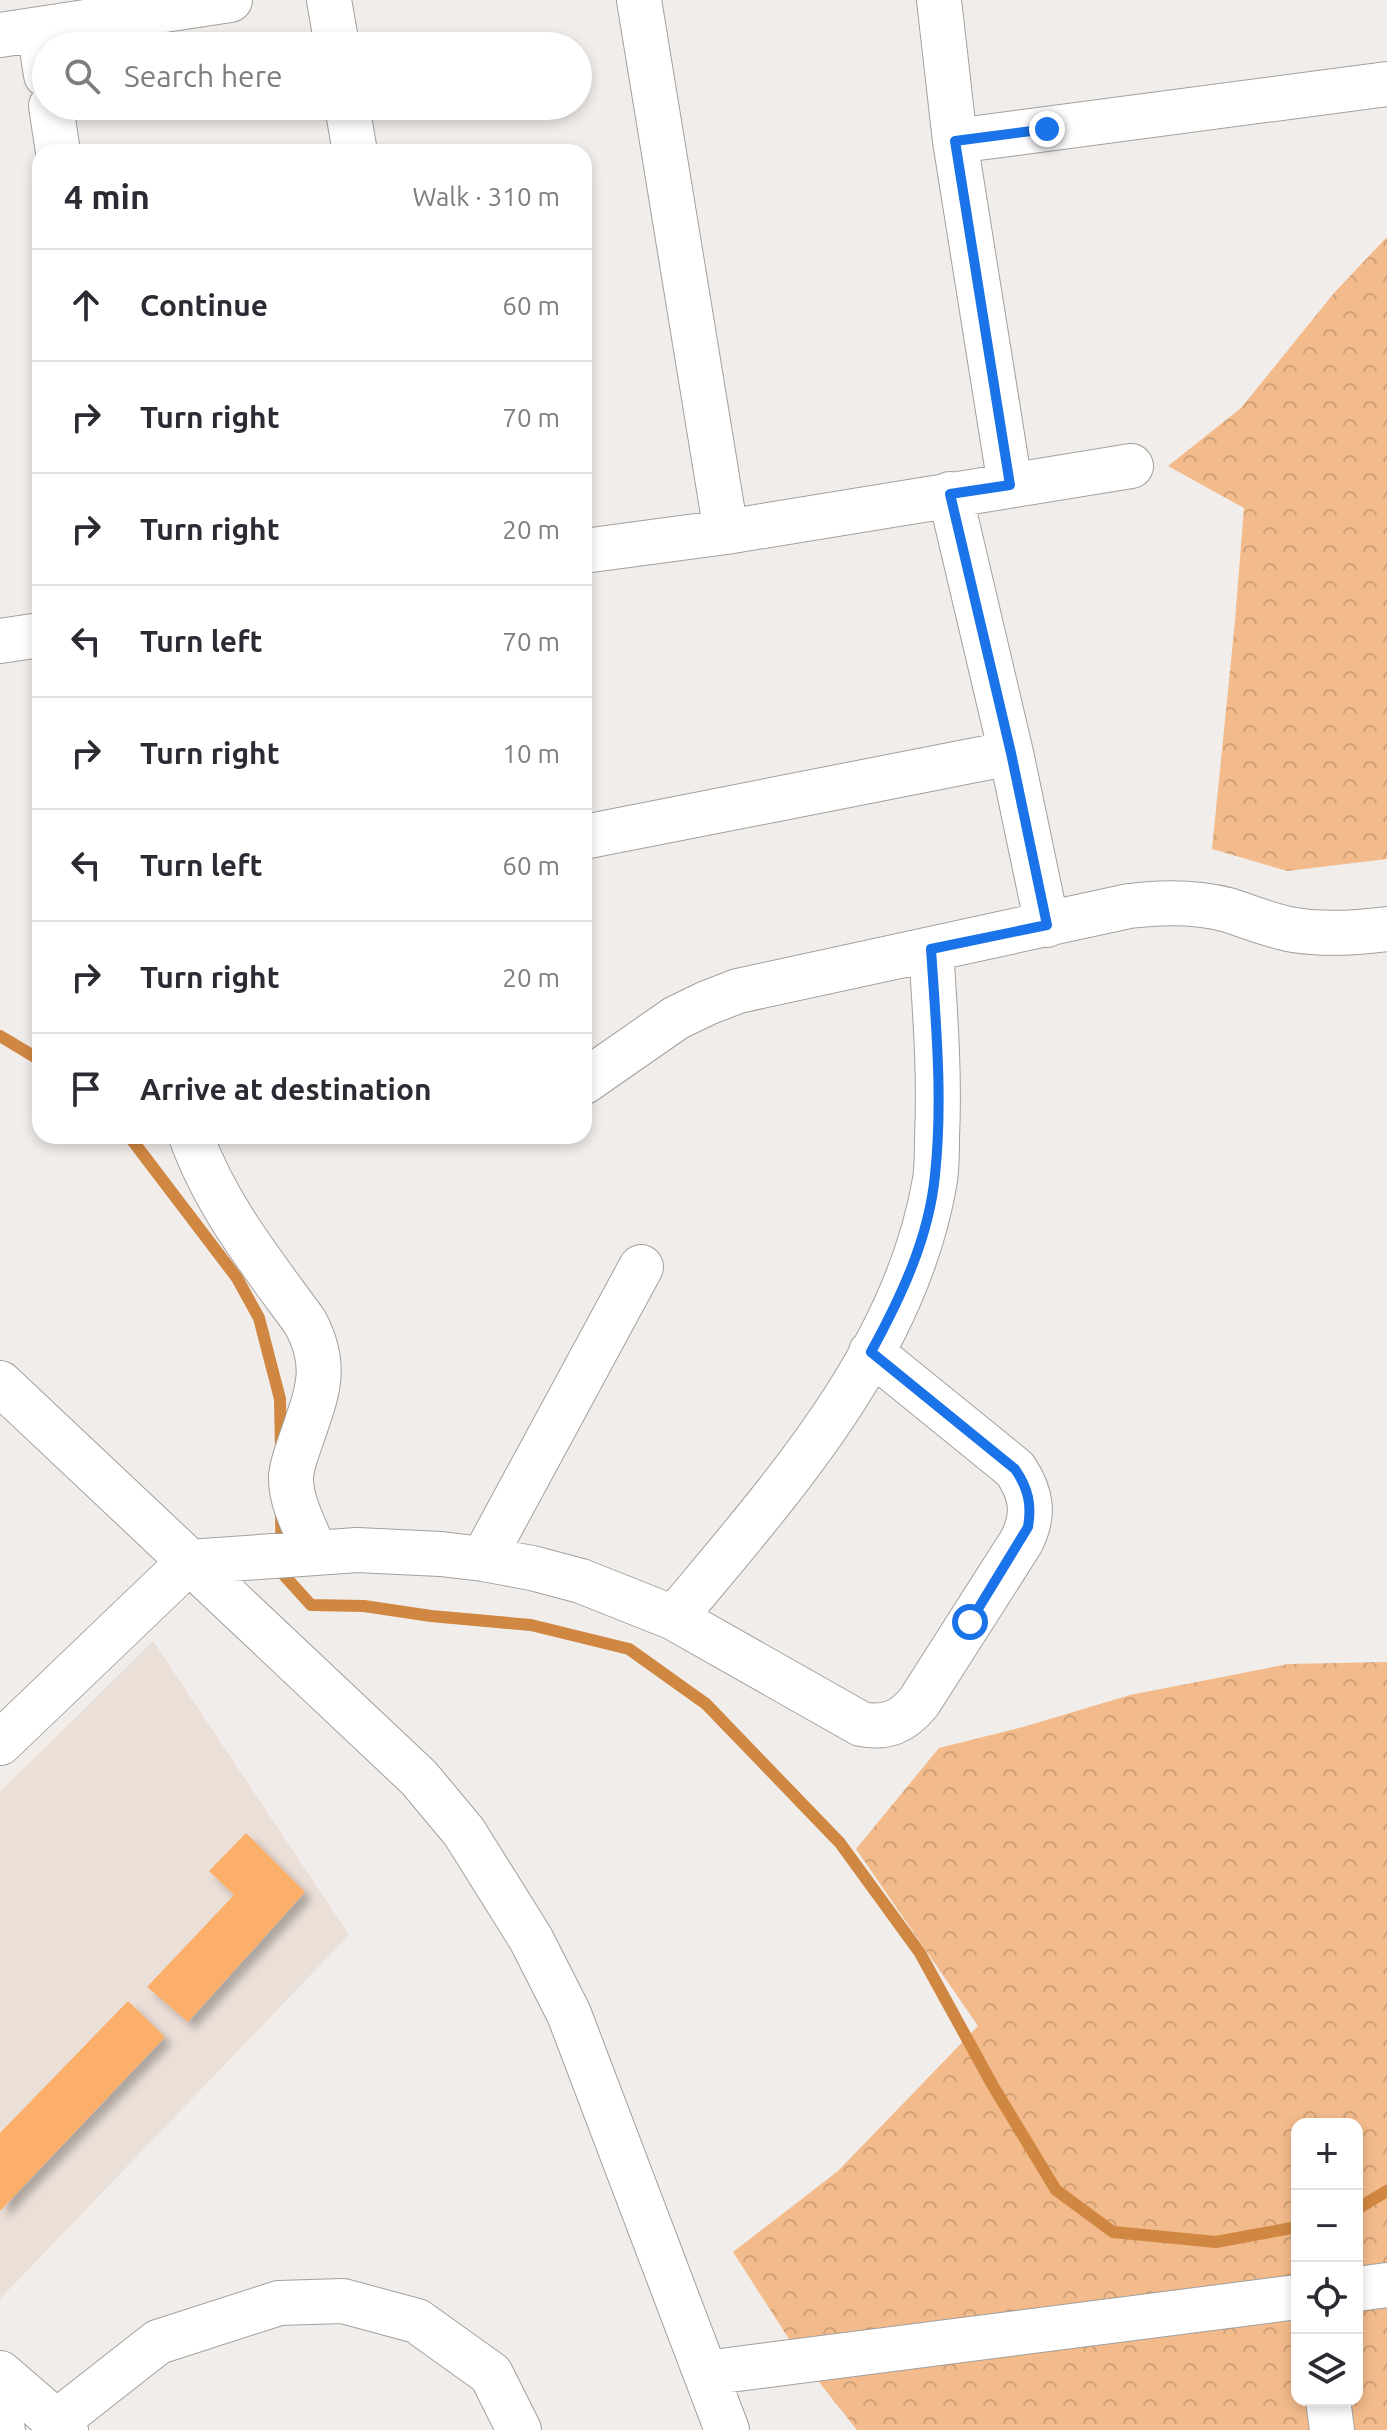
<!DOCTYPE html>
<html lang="en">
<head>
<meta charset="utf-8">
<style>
  :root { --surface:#fff; --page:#f2f2f3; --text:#2b2b33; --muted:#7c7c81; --line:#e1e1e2 }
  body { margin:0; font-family:Ubuntu,sans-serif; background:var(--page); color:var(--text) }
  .controls { position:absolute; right:24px; bottom:24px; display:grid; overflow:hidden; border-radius:16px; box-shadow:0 4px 12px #0003 }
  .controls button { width:72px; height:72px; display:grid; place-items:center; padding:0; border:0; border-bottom:2px solid var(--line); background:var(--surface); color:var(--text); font:40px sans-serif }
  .stop { position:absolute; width:24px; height:24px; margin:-18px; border:6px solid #1a73e8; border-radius:50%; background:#fff }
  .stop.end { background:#1a73e8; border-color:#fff; box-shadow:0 2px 8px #0008 }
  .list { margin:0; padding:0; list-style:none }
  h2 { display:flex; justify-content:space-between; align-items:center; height:104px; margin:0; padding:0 32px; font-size:34px }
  h2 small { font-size:26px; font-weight:400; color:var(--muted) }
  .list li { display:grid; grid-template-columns:52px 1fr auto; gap:24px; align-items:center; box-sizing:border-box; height:112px; padding:0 32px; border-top:2px solid var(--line) }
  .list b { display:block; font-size:30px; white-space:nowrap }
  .list em { font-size:26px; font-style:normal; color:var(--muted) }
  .icon { flex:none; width:44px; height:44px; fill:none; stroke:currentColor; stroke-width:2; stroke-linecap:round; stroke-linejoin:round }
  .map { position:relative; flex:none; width:1387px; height:2430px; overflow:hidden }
  .search { position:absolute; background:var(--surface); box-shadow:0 4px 12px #0003; left:32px; top:32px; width:560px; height:88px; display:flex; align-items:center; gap:20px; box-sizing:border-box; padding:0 28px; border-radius:44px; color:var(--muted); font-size:30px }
  .panel { position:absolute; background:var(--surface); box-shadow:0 4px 12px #0003; left:32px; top:144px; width:560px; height:1000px; border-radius:24px }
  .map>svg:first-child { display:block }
  .built { fill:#ebe0d8 }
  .forest { fill:url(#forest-crowns); fill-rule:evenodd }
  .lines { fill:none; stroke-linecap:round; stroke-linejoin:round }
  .stream { stroke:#d08742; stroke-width:12 }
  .building { fill:#fbaf6b; filter:url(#shadow) }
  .minor-casing { stroke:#a3a09d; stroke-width:46 }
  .minor { stroke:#fff; stroke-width:44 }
  .route { stroke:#1a73e8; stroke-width:10 }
</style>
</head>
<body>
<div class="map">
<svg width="1387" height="2430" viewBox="0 0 1387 2430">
  <defs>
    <pattern id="forest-crowns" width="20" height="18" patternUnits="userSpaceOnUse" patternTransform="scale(2)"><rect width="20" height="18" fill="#f3bb8b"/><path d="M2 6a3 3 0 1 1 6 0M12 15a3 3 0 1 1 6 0" fill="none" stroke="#d0a077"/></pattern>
    <filter id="shadow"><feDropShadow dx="7" dy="7" stdDeviation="4" flood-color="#0004"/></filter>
  </defs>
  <rect width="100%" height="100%" fill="#f1edea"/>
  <path class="built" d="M 153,1641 L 349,1935 L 0,2299 L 0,1792 Z"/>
  <path class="forest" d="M 1387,237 L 1387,859 L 1287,871 L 1212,849 L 1235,621 L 1244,508 L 1168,466 L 1241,408 L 1334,293 Z
    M 1387,1662 L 1387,2430 L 857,2430 L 807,2367 L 733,2252 L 838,2171 L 978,2026 L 856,1849 L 939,1748 L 1023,1727 L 1130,1695 L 1288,1664 ZM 1297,2124 L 1357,2124 L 1357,2400 L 1297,2400 Z"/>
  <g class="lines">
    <path class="stream" d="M 0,1036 L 40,1060
      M 129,1136 L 237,1278 L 259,1318 L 280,1399 L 281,1449
      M 281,1515 L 282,1573 L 311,1605 L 364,1606 L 431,1616 L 531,1625 L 629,1649 L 706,1704 L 840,1843 L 920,1953 L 993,2086 L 1056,2190 L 1113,2232 L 1216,2242 L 1297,2227
      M 1357,2209 L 1387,2191"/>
  </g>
  <path class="building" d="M 246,1833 L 305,1892 L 188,2022 L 147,1987 L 234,1895 L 209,1871 Z
    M 128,2001 L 165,2037 L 0,2211 L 0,2133 Z"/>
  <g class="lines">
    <g class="minor-casing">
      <path id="minor" d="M 329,0 L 337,46
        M 639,0 L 726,532
        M 939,0 L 955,141 L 1010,485
        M 39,29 L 46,75
        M 0,35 L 230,0
        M 51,106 L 58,152
        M 347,106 L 355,152
        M 955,141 L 1387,84
        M 950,494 L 1011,753 L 1047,925
        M 584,551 L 726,532 L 1131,466
        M 0,641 L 40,635
        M 584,837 L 1011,753
        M 584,1082 L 676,1018 L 707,1003 L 738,991 L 1129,906 C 1162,902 1195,901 1228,910 C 1250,917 1271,926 1294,930 C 1325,935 1356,933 1387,929
        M 191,1136 C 216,1206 262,1263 305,1322 C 330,1368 316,1395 301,1440 C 297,1452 292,1464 291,1476 C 290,1502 306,1529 315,1552
        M 0,1383 L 419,1778 L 464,1832 L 496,1883 L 531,1939 L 569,2014 L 727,2430
        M 483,1559 L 641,1267
        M 674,1618 C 782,1488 906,1352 935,1180 C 937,1166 937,1151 937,1137 C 940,1074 935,1012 931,949
        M 0,1743 L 189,1562 L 357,1550 L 441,1554 L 483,1559 L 532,1568 L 581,1581 L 674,1618 L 861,1724 C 886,1729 903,1722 919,1702 L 1021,1542 C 1035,1515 1032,1494 1015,1469 L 871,1352
        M 1357,2289 L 1387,2285
        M 0,2373 L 66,2430
        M 706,2373 L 1297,2297
        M 1328,2400 L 1332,2430
        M 56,2422 L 158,2342 L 279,2303 L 343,2301 L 417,2321 L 491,2374 L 519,2430
        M 0,2423 L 3,2430"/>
    </g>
    <use href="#minor" class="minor"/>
  </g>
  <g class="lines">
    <path class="route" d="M 970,1622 L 1028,1527 C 1032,1504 1028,1488 1015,1469 L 871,1352 C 901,1297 929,1238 935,1175 C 943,1100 936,1024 931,949 L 1047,925 L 1011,753 L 950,494 L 1010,485 L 955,141 L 1047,129"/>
  </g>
</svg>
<div class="controls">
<button>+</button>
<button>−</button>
<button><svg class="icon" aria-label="locate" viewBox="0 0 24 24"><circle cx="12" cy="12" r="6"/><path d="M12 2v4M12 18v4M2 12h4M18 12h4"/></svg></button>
<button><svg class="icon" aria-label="layers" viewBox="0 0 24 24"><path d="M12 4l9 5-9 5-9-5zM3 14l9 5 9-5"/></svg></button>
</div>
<div class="stop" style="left:970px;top:1622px"></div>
<div class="stop end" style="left:1047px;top:129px"></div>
<div class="search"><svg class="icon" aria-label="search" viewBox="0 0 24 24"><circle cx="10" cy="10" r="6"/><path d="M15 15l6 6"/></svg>Search here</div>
<section class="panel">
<h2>4 min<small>Walk · 310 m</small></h2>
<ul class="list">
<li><svg class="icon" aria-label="ahead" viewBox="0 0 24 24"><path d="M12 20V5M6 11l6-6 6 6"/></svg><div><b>Continue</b></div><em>60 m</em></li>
<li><svg class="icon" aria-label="right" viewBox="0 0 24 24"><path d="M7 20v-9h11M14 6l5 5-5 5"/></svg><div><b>Turn right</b></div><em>70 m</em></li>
<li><svg class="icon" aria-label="right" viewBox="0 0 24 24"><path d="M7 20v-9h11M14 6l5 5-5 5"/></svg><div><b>Turn right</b></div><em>20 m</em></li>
<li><svg class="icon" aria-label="left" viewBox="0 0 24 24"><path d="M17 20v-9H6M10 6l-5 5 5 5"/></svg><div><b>Turn left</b></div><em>70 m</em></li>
<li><svg class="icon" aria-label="right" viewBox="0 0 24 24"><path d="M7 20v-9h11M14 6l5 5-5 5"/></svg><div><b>Turn right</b></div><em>10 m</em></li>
<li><svg class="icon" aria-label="left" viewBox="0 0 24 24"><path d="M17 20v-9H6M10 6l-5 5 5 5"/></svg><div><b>Turn left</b></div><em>60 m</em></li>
<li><svg class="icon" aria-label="right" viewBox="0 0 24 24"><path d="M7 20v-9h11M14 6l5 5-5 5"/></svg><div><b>Turn right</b></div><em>20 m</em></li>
<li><svg class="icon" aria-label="arrive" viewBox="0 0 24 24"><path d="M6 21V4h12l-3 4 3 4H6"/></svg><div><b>Arrive at destination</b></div></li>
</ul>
</section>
</div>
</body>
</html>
